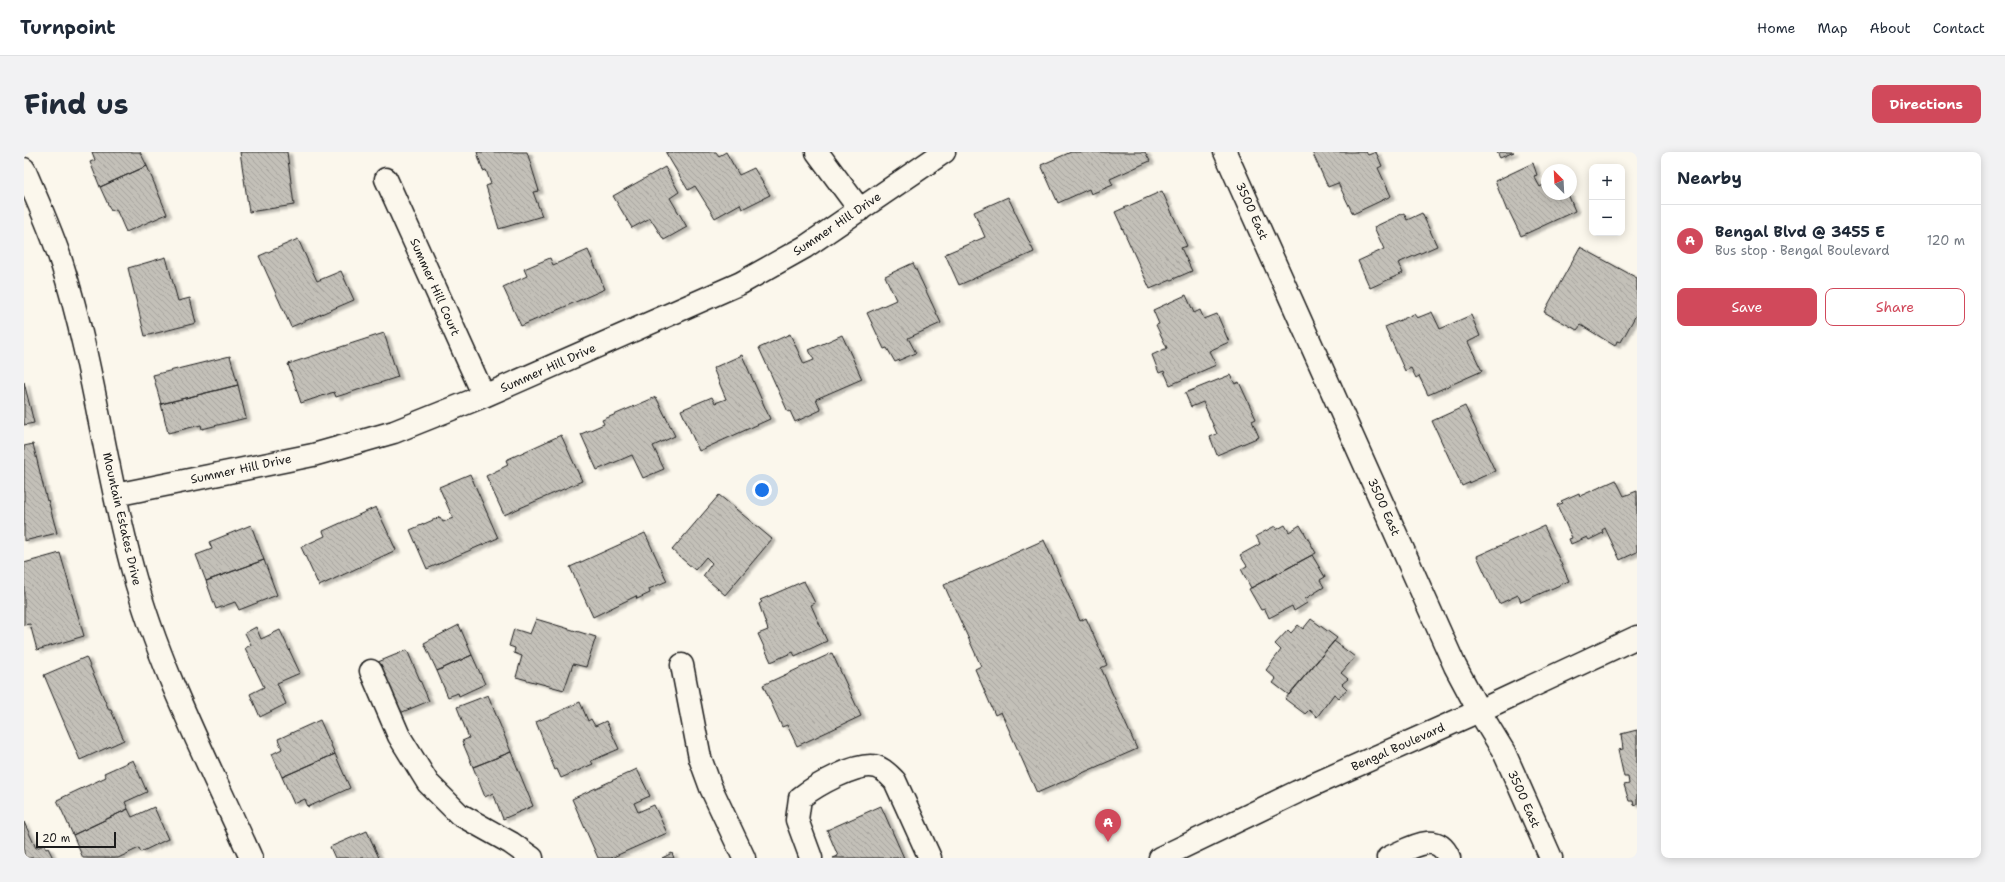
<!DOCTYPE html>
<html lang="en">
<head>
<meta charset="utf-8">
<style>
  :root { --surface:#fff; --page:#f2f2f3; --text:#1f2937; --muted:#747a83; --line:#e0e1e3; --accent:#d1495b }
  body { margin:0; font-family:"Shantell Sans",sans-serif; background:var(--page); color:var(--text) }
  .controls { position:absolute; right:12px; top:12px; display:grid; overflow:hidden; border-radius:8px; box-shadow:0 2px 10px #0003 }
  .controls button { width:36px; height:36px; display:grid; place-items:center; padding:0; border:0; border-bottom:1px solid var(--line); background:var(--surface); color:var(--text); font:20px sans-serif }
  .compass { position:absolute; left:1517px; top:12px; width:36px; height:36px; border-radius:50%; background:var(--surface); box-shadow:0 2px 10px #0003; rotate:336deg }
  .scale { position:absolute; left:12px; bottom:10px; width:80px; box-sizing:border-box; padding-left:4px; border:2px solid #1c1c1c; border-top:0; font-size:11px; line-height:14px; white-space:nowrap; color:#1c1c1c; -webkit-text-stroke:3px #fbf7ec; paint-order:stroke }
  .you { position:absolute; left:738px; top:338px; width:14px; height:14px; margin:-10px; border:3px solid #fff; border-radius:50%; background:#1a73e8; box-shadow:0 0 0 6px #1a73e833 }
  .badge { display:grid; place-items:center; width:26px; height:26px; border-radius:50%; background:var(--accent); color:#fff; font-size:13px; font-weight:700 }
  .pin { position:absolute; translate:-50% -33px; filter:drop-shadow(0 1px 2px #0008) }
  .pin::after { content:''; position:absolute; top:21px; width:14px; height:12px; background:inherit; clip-path:polygon(0 0,100% 0,50% 100%) }
  .list { margin:0; padding:0; list-style:none }
  h2 { display:flex; justify-content:space-between; align-items:center; height:52px; margin:0; padding:0 16px; font-size:17px }
  h2 small { font-size:13px; font-weight:400; color:var(--muted) }
  .list li { display:grid; grid-template-columns:26px 1fr auto; gap:12px; align-items:center; box-sizing:border-box; height:72px; padding:0 16px; border-top:1px solid var(--line) }
  .list b { display:block; font-size:15px; white-space:nowrap }
  .list p { margin:0; font-size:13px; white-space:nowrap; color:var(--muted) }
  .list em { font-size:13px; font-style:normal; color:var(--muted) }
  .actions { display:flex; gap:8px; padding:12px 16px }
  .actions a { flex:1; padding:9px 0; border:1px solid var(--accent); border-radius:8px; text-align:center; font-size:14px; color:var(--accent) }
  .actions .main { background:var(--accent); color:#fff }
  .map { position:relative; flex:none; width:1613px; height:706px; overflow:hidden; border-radius:8px }
  header { display:flex; align-items:center; gap:24px; box-sizing:border-box; height:56px; padding:0 20px; background:var(--surface); border-bottom:1px solid var(--line) }
  header strong { font-size:19px }
  nav { display:flex; gap:22px; margin-inline-start:auto; font-size:14px }
  .intro { display:flex; align-items:center; justify-content:space-between; box-sizing:border-box; height:96px; padding:0 24px }
  h1 { margin:0; font-size:28px }
  .button { padding:10px 18px; border-radius:8px; background:var(--accent); color:#fff; font-size:14px; font-weight:700 }
  main { display:flex; gap:24px; padding:0 24px }
  aside { flex:1; background:var(--surface); border-radius:8px; box-shadow:0 2px 10px #0003 }
  .map>svg:first-child { display:block }
  .building { fill:url(#building-back-hatch); stroke:#1c1c1c; filter:url(#shadow) }
  .lines { fill:none; stroke-linecap:round; stroke-linejoin:round }
  .minor-casing { stroke:#1c1c1c; stroke-width:25 }
  .major-casing { stroke:#1c1c1c; stroke-width:25 }
  .minor { stroke:#fbf7ec; stroke-width:22 }
  .major { stroke:#fbf7ec; stroke-width:22 }
  .labels { text-anchor:middle; stroke-width:3; stroke-linejoin:round; paint-order:stroke }
  .street-label { font-size:12px; fill:#1c1c1c; stroke:#fbf7ec }
</style>
</head>
<body>
<header>
<strong>Turnpoint</strong>
<nav><a>Home</a><a>Map</a><a>About</a><a>Contact</a></nav>
</header>
<div class="intro"><h1>Find us</h1><a class="button">Directions</a></div>
<main>
<div class="map">
<svg width="1613" height="706" viewBox="0 0 1613 706">
  <defs>
    <pattern id="building-back-hatch" width="6" height="6" patternUnits="userSpaceOnUse"><rect width="6" height="6" fill="#c3c0b8"/><path d="M-1 5l2 2M0 0l6 6M5-1l2 2" fill="none" stroke="#a7a49e"/></pattern>
    <filter id="shadow"><feDropShadow dx="4.5" dy="2.5" stdDeviation="1" flood-color="#0004"/></filter>
  </defs>
  <rect width="100%" height="100%" fill="#fbf7ec"/>
  <filter id="ink" filterUnits="userSpaceOnUse"><feTurbulence type="fractalNoise" baseFrequency=".025" numOctaves="2"/><feDisplacementMap in="SourceGraphic" scale="8" xChannelSelector="R" yChannelSelector="G"/><feConvolveMatrix kernelMatrix="1 2 1 2 8 2 1 2 1" color-interpolation-filters="sRGB"/></filter>
  <g filter="url(#ink)">
    <path class="building" d="M 68,0 L 116,0 L 123,14 L 76,35 L 66,10 L 71,8 Z
      M 216,0 L 263,0 L 270,53 L 225,60 Z
      M 453,0 L 503,0 L 515,39 L 509,40 L 518,64 L 475,77 L 462,34 L 467,32 L 462,18 L 459,19 Z
      M 644,0 L 692,0 L 695,4 L 702,0 L 715,23 L 730,16 L 746,43 L 718,57 L 716,52 L 691,66 L 671,34 L 664,38 L 642,1 Z
      M 1047,0 L 1121,0 L 1126,9 L 1086,27 L 1089,33 L 1067,42 L 1065,37 L 1034,51 L 1017,13 Z
      M 1288,0 L 1342,0 L 1344,3 L 1352,0 L 1358,14 L 1354,16 L 1367,44 L 1329,62 L 1314,31 L 1304,35 Z
      M 1473,0 L 1490,0 L 1476,6 Z
      M 1509,11 L 1513,23 L 1510,24 L 1516,35 L 1523,31 L 1523,42 L 1544,42 L 1551,59 L 1497,84 L 1485,59 L 1483,59 L 1471,29 Z
      M 123,14 L 143,62 L 102,80 L 92,57 L 87,59 L 76,35 Z
      M 641,15 L 655,40 L 646,46 L 663,75 L 640,88 L 626,66 L 608,76 L 589,44 Z
      M 1138,39 L 1163,94 L 1157,96 L 1168,119 L 1126,137 L 1091,60 Z
      M 984,45 L 1010,100 L 935,133 L 921,102 L 961,85 L 950,60 Z
      M 1380,61 L 1383,68 L 1398,61 L 1413,94 L 1374,111 L 1379,121 L 1346,136 L 1334,109 L 1360,97 L 1350,75 Z
      M 274,87 L 293,129 L 317,119 L 330,148 L 267,175 L 235,104 Z
      M 1556,95 L 1613,126 L 1613,161 L 1597,190 L 1593,189 L 1591,194 L 1557,173 L 1553,178 L 1520,160 Z
      M 564,98 L 581,137 L 497,174 L 479,135 L 503,124 L 500,117 L 526,106 L 529,113 Z
      M 142,105 L 154,149 L 166,146 L 172,171 L 121,184 L 104,116 Z
      M 889,111 L 917,171 L 884,186 L 892,201 L 871,210 L 863,196 L 860,197 L 843,161 L 872,148 L 861,124 Z
      M 1162,143 L 1170,161 L 1176,158 L 1180,167 L 1193,162 L 1205,190 L 1185,199 L 1192,213 L 1146,233 L 1140,219 L 1135,221 L 1128,203 L 1143,196 L 1132,173 L 1135,172 L 1129,158 Z
      M 1408,160 L 1416,177 L 1447,163 L 1456,184 L 1444,190 L 1458,219 L 1404,243 L 1395,224 L 1392,226 L 1387,216 L 1381,219 L 1361,175 L 1390,162 L 1393,166 Z
      M 360,181 L 374,225 L 312,245 L 310,240 L 277,251 L 264,212 Z
      M 766,182 L 780,212 L 790,208 L 785,198 L 818,183 L 838,227 L 792,247 L 797,258 L 771,270 L 766,259 L 764,260 L 735,196 Z
      M 718,203 L 746,267 L 675,299 L 657,258 L 688,245 L 691,251 L 702,247 L 689,216 Z
      M 206,204 L 214,233 L 137,252 L 129,223 Z
      M 1206,223 L 1211,232 L 1215,230 L 1232,267 L 1228,269 L 1235,285 L 1193,303 L 1186,285 L 1193,282 L 1179,250 L 1167,255 L 1161,241 Z
      M 0,230 L 10,271 L 0,273 Z
      M 214,233 L 222,266 L 178,277 L 177,273 L 144,281 L 137,252 Z
      M 632,245 L 651,284 L 629,294 L 640,317 L 619,326 L 608,303 L 573,318 L 557,282 L 580,272 L 578,268 Z
      M 1441,254 L 1471,319 L 1438,334 L 1408,269 Z
      M 537,283 L 558,329 L 480,363 L 462,324 L 484,313 L 482,308 Z
      M 9,292 L 23,349 L 24,348 L 33,381 L 0,389 L 0,294 Z
      M 446,322 L 474,386 L 403,417 L 386,378 L 416,365 L 419,370 L 429,366 L 415,335 Z
      M 1592,328 L 1600,344 L 1613,339 L 1613,400 L 1596,408 L 1581,376 L 1578,378 L 1579,381 L 1565,388 L 1563,385 L 1547,392 L 1545,387 L 1548,386 L 1533,353 L 1539,351 L 1537,349 L 1555,341 L 1556,344 Z
      M 695,343 L 748,387 L 701,443 L 679,424 L 688,411 L 682,405 L 671,418 L 648,398 Z
      M 352,355 L 372,398 L 295,434 L 277,395 L 301,384 L 299,379 Z
      M 227,373 L 240,408 L 182,429 L 172,403 L 188,397 L 185,390 Z
      M 1261,373 L 1265,380 L 1276,373 L 1292,401 L 1227,436 L 1217,417 L 1223,414 L 1216,403 L 1236,392 L 1232,384 L 1251,374 L 1252,378 Z
      M 1520,374 L 1545,429 L 1497,450 L 1494,443 L 1475,452 L 1453,404 Z
      M 621,381 L 643,429 L 625,437 L 626,441 L 613,447 L 612,444 L 569,465 L 546,415 Z
      M 1020,388 L 1056,469 L 1062,466 L 1083,513 L 1077,516 L 1113,597 L 1013,641 L 977,560 L 971,563 L 951,517 L 957,514 L 920,433 Z
      M 36,401 L 60,484 L 13,498 L 6,472 L 0,473 L 0,411 Z
      M 1288,403 L 1301,425 L 1296,428 L 1300,435 L 1281,447 L 1283,451 L 1270,459 L 1268,454 L 1245,466 L 1241,457 L 1237,458 L 1225,437 Z
      M 240,408 L 253,443 L 215,458 L 211,450 L 192,457 L 182,429 Z
      M 780,429 L 791,451 L 787,453 L 803,489 L 771,504 L 769,500 L 747,510 L 734,482 L 744,478 L 735,452 L 738,450 L 736,448 Z
      M 512,467 L 572,485 L 562,515 L 549,512 L 540,538 L 492,525 L 498,504 L 490,501 L 491,496 L 485,494 L 490,477 L 506,482 Z
      M 1287,467 L 1313,486 L 1265,543 L 1249,531 L 1252,527 L 1242,518 L 1257,498 L 1251,492 L 1264,478 L 1267,481 L 1274,473 L 1279,477 Z
      M 435,473 L 448,503 L 413,519 L 400,491 Z
      M 232,475 L 237,487 L 256,478 L 276,521 L 253,531 L 262,552 L 236,565 L 226,542 L 240,535 L 221,496 L 227,493 L 221,481 Z
      M 1310,489 L 1331,505 L 1317,521 L 1324,527 L 1318,532 L 1323,537 L 1315,546 L 1310,542 L 1293,565 L 1285,558 L 1281,562 L 1261,547 Z
      M 383,498 L 405,549 L 376,561 L 354,510 Z
      M 808,501 L 837,564 L 773,594 L 763,573 L 758,575 L 739,533 Z
      M 448,503 L 461,532 L 435,544 L 434,541 L 424,545 L 413,519 Z
      M 62,505 L 85,558 L 87,558 L 100,588 L 56,608 L 20,523 Z
      M 464,543 L 487,600 L 449,615 L 438,589 L 445,586 L 433,555 Z
      M 556,550 L 564,569 L 567,567 L 571,574 L 582,569 L 595,597 L 567,609 L 569,612 L 537,626 L 533,617 L 531,618 L 512,570 Z
      M 296,568 L 311,602 L 258,625 L 248,602 L 258,597 L 254,587 Z
      M 1613,578 L 1613,652 L 1610,653 L 1609,649 L 1605,649 L 1600,633 L 1605,632 L 1604,625 L 1600,625 L 1594,598 L 1599,597 L 1597,582 Z
      M 487,600 L 509,654 L 479,667 L 469,641 L 461,645 L 449,615 Z
      M 311,602 L 326,636 L 284,655 L 281,647 L 270,652 L 258,625 Z
      M 109,608 L 123,640 L 101,650 L 104,657 L 49,683 L 33,648 L 82,625 L 80,621 Z
      M 613,617 L 626,644 L 610,651 L 614,660 L 630,653 L 643,681 L 587,706 L 574,706 L 548,647 Z
      M 857,654 L 880,706 L 809,706 L 814,704 L 803,678 Z
      M 130,655 L 144,687 L 117,700 L 115,696 L 94,706 L 59,706 L 49,683 L 104,657 L 108,665 Z
      M 0,670 L 12,696 L 20,693 L 22,697 L 24,696 L 29,706 L 0,706 Z
      M 343,679 L 355,706 L 311,706 L 306,695 Z
      M 648,701 L 650,706 L 638,706 Z"/>
    <g class="lines">
      <g class="minor-casing">
        <path id="minor" d="M 793,0 L 836,58
          M 1201,0 L 1431,514 L 1455,559
          M 0,17 C 13,48 28,80 38,112 C 70,212 81,318 109,419 C 136,518 185,612 227,706
          M 362,27 L 460,244
          M 91,343 L 289,303 L 370,280 L 460,244 L 717,131 L 781,95 L 920,0
          M 658,513 L 676,606 L 687,636 L 720,706
          M 347,519 L 375,584 L 404,631 L 435,662 L 487,691 L 508,706
          M 787,706 L 773,668 L 776,646 C 791,634 834,609 853,615 C 860,617 866,624 871,629 L 906,706
          M 1364,706 C 1385,697 1413,677 1425,706"/>
      </g>
      <g class="major-casing">
        <path id="major" d="M 1455,559 L 1480,600 L 1527,706
          M 1136,706 L 1273,640 L 1455,559 L 1613,485"/>
      </g>
      <use href="#minor" class="minor"/>
      <use href="#major" class="major"/>
    </g>
  </g>
  <g class="labels">
    <g class="street-label">
      <text transform="translate(1228 59) rotate(66)" y="4">3500 East</text>
      <text transform="translate(813 72) rotate(-34)" y="4">Summer Hill Drive</text>
      <text transform="translate(411 135) rotate(66)" y="4">Summer Hill Court</text>
      <text transform="translate(524 216) rotate(-24)" y="4">Summer Hill Drive</text>
      <text transform="translate(217 317) rotate(-12)" y="4">Summer Hill Drive</text>
      <text transform="translate(1360 355) rotate(66)" y="4">3500 East</text>
      <text transform="translate(98 367) rotate(77)" y="4">Mountain Estates Drive</text>
      <text transform="translate(1374 595) rotate(-24)" y="4">Bengal Boulevard</text>
      <text transform="translate(1500 647) rotate(66)" y="4">3500 East</text>
    </g>
  </g>
</svg>
<div class="controls">
<button>+</button>
<button>−</button>
</div>
<svg class="compass" viewBox="-18 -18 36 36"><path d="M0-13l5 13h-10z" fill="#e53935"/><path d="M0 13l5-13h-10z" fill="#747a83"/></svg>
<div class="scale">20 m</div>
<div class="you"></div>
<div class="pin badge" style="left:1084px;top:690px">A</div>
</div>
<aside>
<h2>Nearby<small></small></h2>
<ul class="list">
<li><span class="badge">A</span><div><b>Bengal Blvd @ 3455 E</b><p>Bus stop · Bengal Boulevard</p></div><em>120 m</em></li>
</ul>
<div class="actions"><a class="main">Save</a><a>Share</a></div>
</aside>
</main>
</body>
</html>
